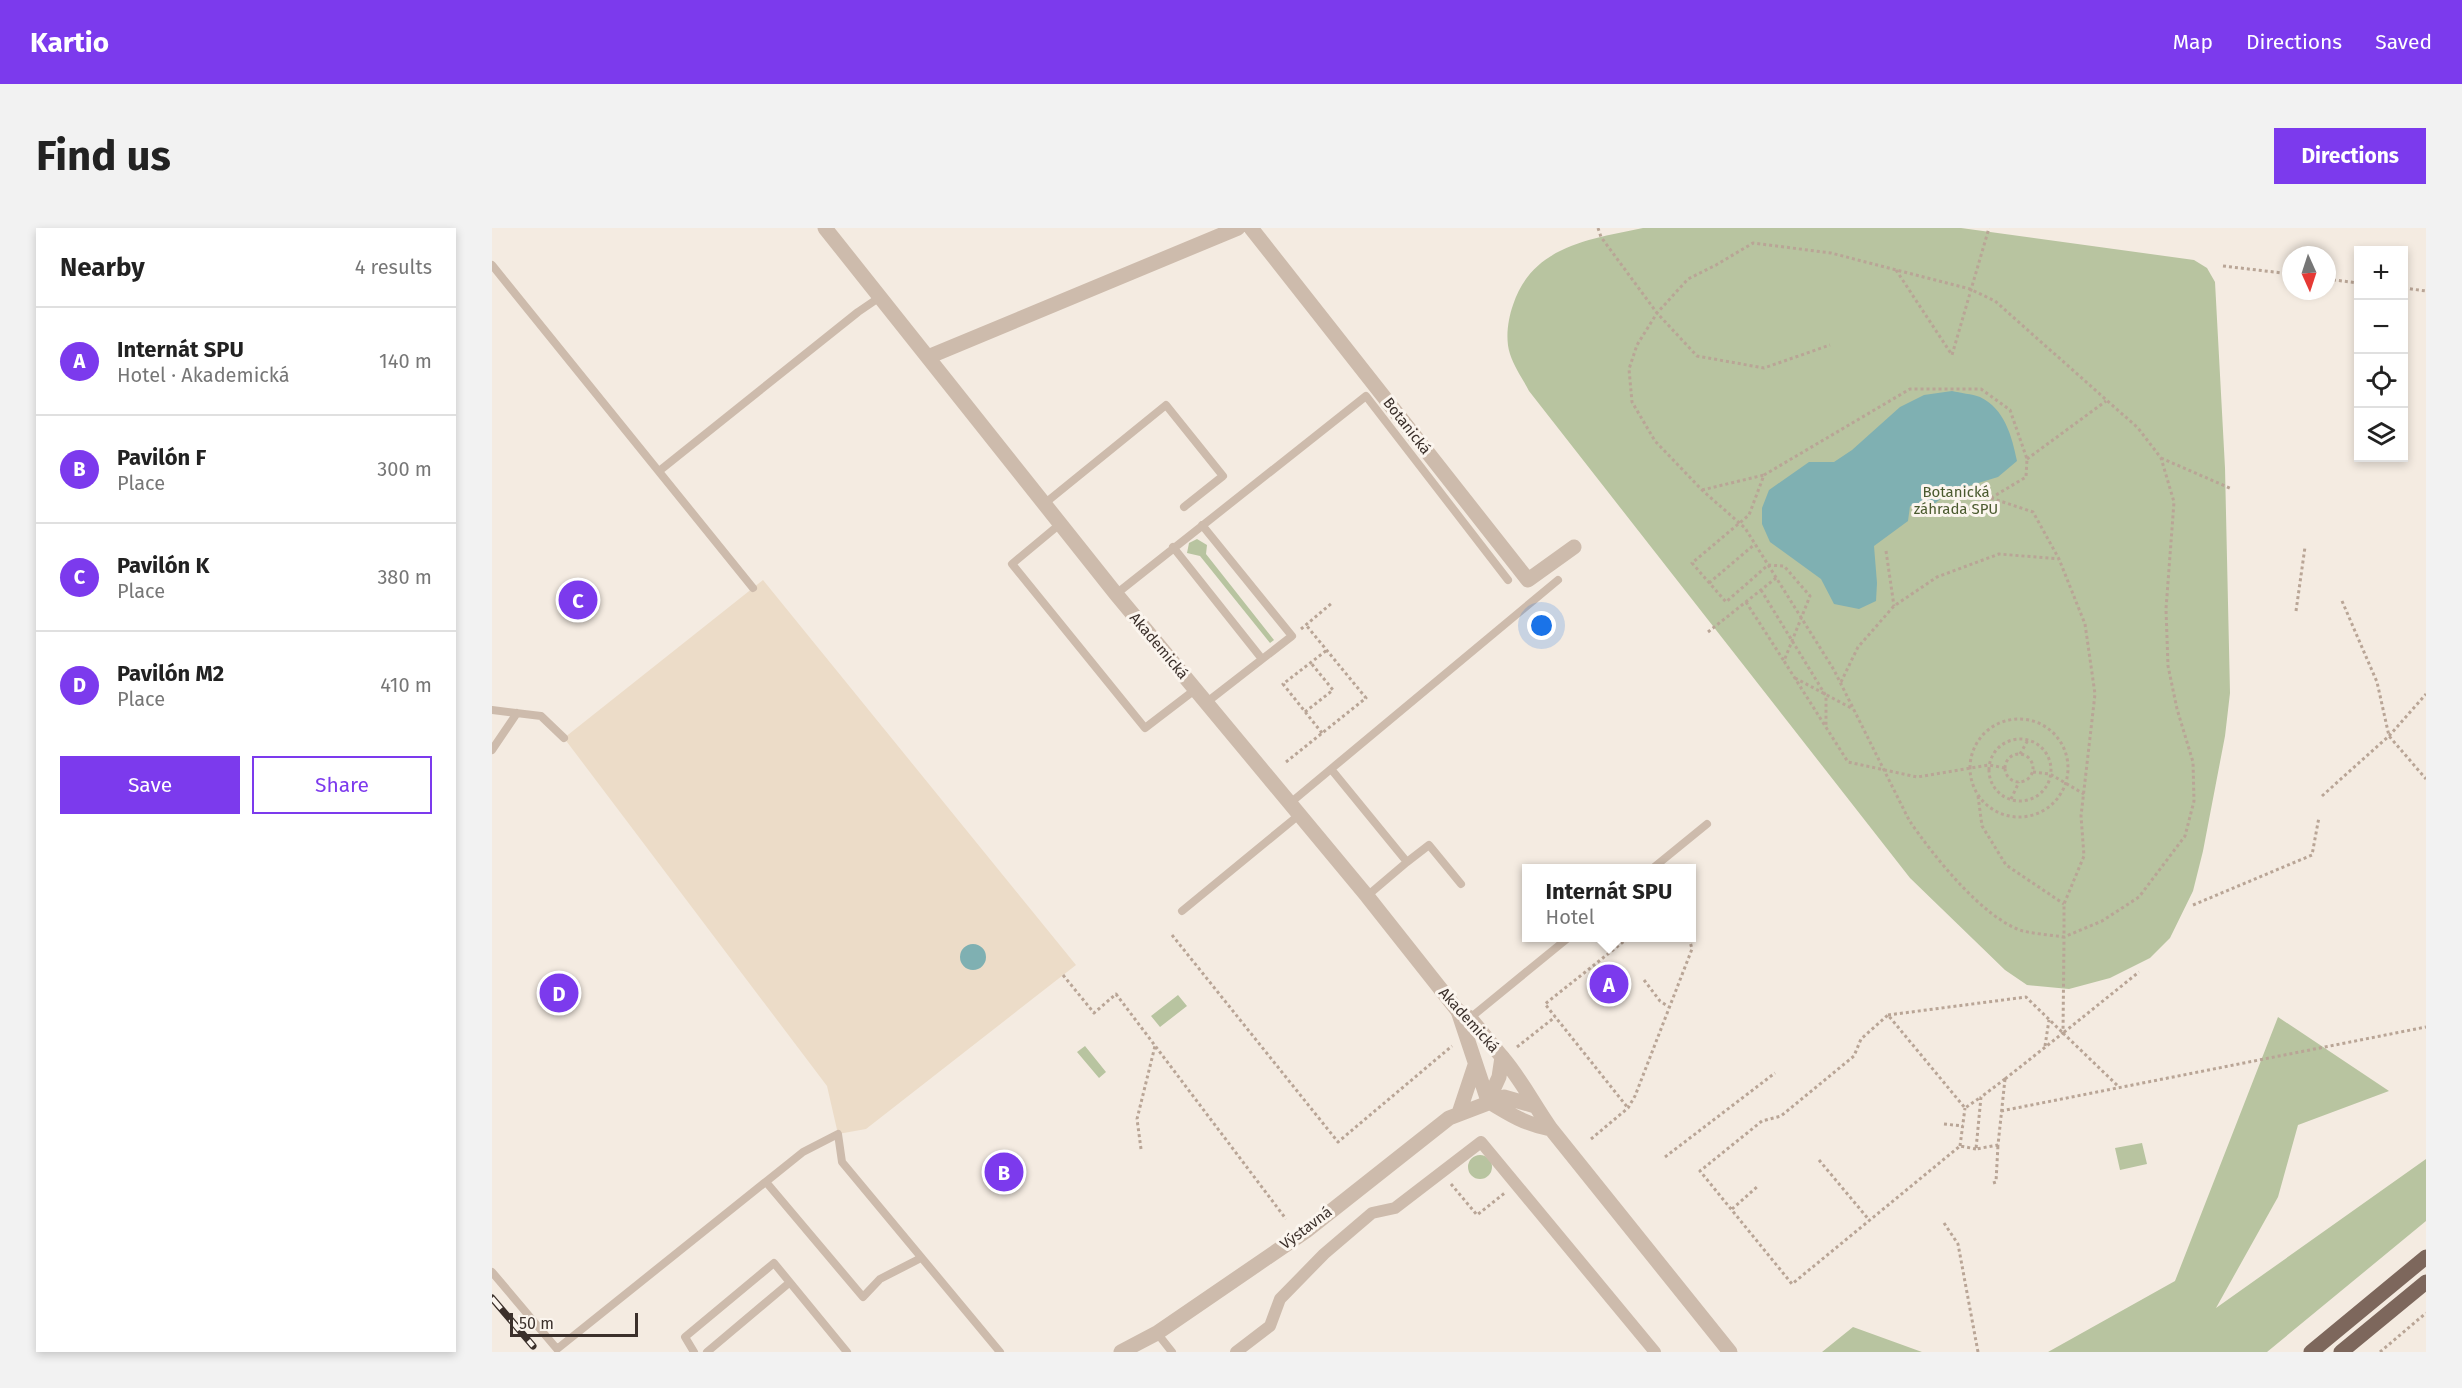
<!DOCTYPE html>
<html lang="en">
<head>
<meta charset="utf-8">
<style>
  :root { --surface:#fff; --page:#f2f2f2; --text:#222; --muted:#767676; --line:#e0e0e0; --accent:#7c3aed }
  body { margin:0; font-family:"Fira Sans",sans-serif; background:var(--page); color:var(--text) }
  .controls { position:absolute; right:18px; top:18px; display:grid; overflow:hidden; border-radius:0px; box-shadow:0 3px 9px #0003 }
  .controls button { width:54px; height:54px; display:grid; place-items:center; padding:0; border:0; border-bottom:2px solid var(--line); background:var(--surface); color:var(--text); font:30px sans-serif }
  .compass { position:absolute; left:1790px; top:18px; width:54px; height:54px; border-radius:50%; background:var(--surface); box-shadow:0 3px 9px #0003; rotate:177deg }
  .scale { position:absolute; left:18px; bottom:15px; width:128px; box-sizing:border-box; padding-left:6px; border:3px solid #3b302b; border-top:0; font-size:16px; line-height:21px; white-space:nowrap; color:#3b302b; -webkit-text-stroke:4px #fbf5ee; paint-order:stroke }
  .you { position:absolute; left:1050px; top:398px; width:21px; height:21px; margin:-15px; border:4px solid #fff; border-radius:50%; background:#1a73e8; box-shadow:0 0 0 9px #1a73e833 }
  .badge { display:grid; place-items:center; width:39px; height:39px; border-radius:50%; background:var(--accent); color:#fff; font-size:20px; font-weight:700 }
  .pin { position:absolute; translate:-50% -50%; border:3px solid #fff; box-shadow:0 2px 6px #0006 }
  .popup { position:absolute; left:1030px; top:636px; width:174px; height:78px; box-sizing:border-box; display:grid; place-content:center; border-radius:0px; background:var(--surface); filter:drop-shadow(0 2px 4px #0005); font-size:20px; white-space:nowrap; color:var(--muted) }
  .popup b { font-size:22px; color:var(--text) }
  .popup::after { content:''; position:absolute; left:50%; top:100%; margin-left:-12px; border:12px solid transparent; border-top-color:var(--surface) }
  .list { margin:0; padding:0; list-style:none }
  h2 { display:flex; justify-content:space-between; align-items:center; height:78px; margin:0; padding:0 24px; font-size:26px }
  h2 small { font-size:20px; font-weight:400; color:var(--muted) }
  .list li { display:grid; grid-template-columns:39px 1fr auto; gap:18px; align-items:center; box-sizing:border-box; height:108px; padding:0 24px; border-top:2px solid var(--line) }
  .list b { display:block; font-size:22px; white-space:nowrap }
  .list p { margin:0; font-size:20px; white-space:nowrap; color:var(--muted) }
  .list em { font-size:20px; font-style:normal; color:var(--muted) }
  .actions { display:flex; gap:12px; padding:18px 24px }
  .actions a { flex:1; padding:14px 0; border:2px solid var(--accent); border-radius:0px; text-align:center; font-size:21px; color:var(--accent) }
  .actions .main { background:var(--accent); color:#fff }
  .icon { flex:none; width:33px; height:33px; fill:none; stroke:currentColor; stroke-width:2; stroke-linecap:round; stroke-linejoin:round }
  .map { position:relative; flex:none; width:1934px; height:1124px; overflow:hidden; border-radius:0px }
  header { display:flex; align-items:center; gap:36px; box-sizing:border-box; height:84px; padding:0 30px; background:var(--accent); color:#fff }
  header strong { font-size:28px }
  nav { display:flex; gap:33px; margin-inline-start:auto; font-size:21px }
  .intro { display:flex; align-items:center; justify-content:space-between; box-sizing:border-box; height:144px; padding:0 36px }
  h1 { margin:0; font-size:42px }
  .button { padding:15px 27px; border-radius:0px; background:var(--accent); color:#fff; font-size:21px; font-weight:700 }
  main { display:flex; gap:36px; padding:0 36px }
  aside { flex:1; background:var(--surface); border-radius:0px; box-shadow:0 3px 9px #0003 }
  .map>svg:first-child { display:block }
  .green { fill:#b8c4a0 }
  .plaza { fill:#ecdcc8 }
  .water { fill:#7fb0b2 }
  .lines { fill:none; stroke-linecap:round; stroke-linejoin:round }
  .path { stroke:#b9a596; stroke-width:3; stroke-dasharray:3 3; stroke-linecap:butt }
  .service { stroke:#cdbbac; stroke-width:8 }
  .pedestrian { stroke:#cdbbac; stroke-width:12 }
  .minor { stroke:#cdbbac; stroke-width:15 }
  .tertiary { stroke:#cdbbac; stroke-width:15 }
  .primary { stroke:#7d675c; stroke-width:15 }
  .rail-casing { stroke:#3b302b; stroke-width:7 }
  .rail { stroke:#fbf5ee; stroke-width:4.5; stroke-dasharray:14; stroke-linecap:butt }
  .labels { text-anchor:middle; stroke-width:6; stroke-linejoin:round; paint-order:stroke }
  .street-label { font-size:15px; fill:#3b302b; stroke:#fbf5ee }
  .park-label { font-size:15px; fill:#4a5a2e; stroke:#fbf5ee }
</style>
</head>
<body>
<header>
<strong>Kartio</strong>
<nav><a>Map</a><a>Directions</a><a>Saved</a></nav>
</header>
<div class="intro"><h1>Find us</h1><a class="button">Directions</a></div>
<main>
<aside>
<h2>Nearby<small>4 results</small></h2>
<ul class="list">
<li><span class="badge">A</span><div><b>Internát SPU</b><p>Hotel · Akademická</p></div><em>140 m</em></li>
<li><span class="badge">B</span><div><b>Pavilón F</b><p>Place</p></div><em>300 m</em></li>
<li><span class="badge">C</span><div><b>Pavilón K</b><p>Place</p></div><em>380 m</em></li>
<li><span class="badge">D</span><div><b>Pavilón M2</b><p>Place</p></div><em>410 m</em></li>
</ul>
<div class="actions"><a class="main">Save</a><a>Share</a></div>
</aside>
<div class="map">
<svg width="1934" height="1124" viewBox="0 0 1934 1124">
  <rect width="100%" height="100%" fill="#f4ebe1"/>
  <path class="green" d="M 1151,0 L 1469,0 L 1702,32 L 1715,40 L 1723,54 L 1733,240 L 1738,465 L 1733,508 L 1711,623 L 1701,663 L 1678,710 L 1658,730 L 1618,750 L 1577,761 L 1535,757 L 1513,742 L 1418,650 L 1037,163 C 1031,151 1022,139 1018,126 C 1013,111 1016,91 1021,77 C 1040,18 1098,11 1151,0 Z
    M 705,311 L 715,317 L 714,326 L 782,412 L 778,415 L 708,328 L 695,325 L 697,315 Z
    M 686,767 L 695,778 L 668,799 L 659,788 Z
    M 1786,789 L 1897,863 L 1806,897 L 1786,969 L 1724,1080 L 1934,931 L 1934,993 L 1775,1124 L 1556,1124 L 1683,1053 Z
    M 593,818 L 614,844 L 607,850 L 585,824 Z
    M 1650,915 L 1655,936 L 1628,942 L 1623,920 Z
    M976 939a12 12 0 1 1 24 0a12 12 0 1 1-24 0Z
    M 1361,1099 L 1430,1124 L 1330,1124 Z"/>
  <path class="plaza" d="M 271,352 L 584,737 L 374,901 L 346,906 L 335,858 L 72,510 Z"/>
  <path class="water" d="M 1460,163 C 1468,165 1480,166 1488,169 C 1513,181 1520,209 1525,233 L 1506,249 L 1457,264 L 1441,277 L 1418,278 L 1416,293 L 1382,318 L 1385,355 L 1384,373 L 1367,381 L 1342,376 L 1329,351 L 1278,314 L 1270,296 L 1270,280 L 1277,262 L 1317,234 L 1342,234 L 1360,222 L 1408,179 L 1432,167 Z
    M468 729a13 13 0 1 1 26 0a13 13 0 1 1-26 0Z"/>
  <g class="lines">
    <path class="path" d="M 1106,0 L 1109,9 L 1165,85 L 1205,128 L 1272,140 L 1338,117
      M 1731,38 L 1799,46
      M 1404,42 L 1460,127 L 1497,0
      M 1835,51 L 1866,55
      M 1912,60 L 1934,63
      M 1669,230 L 1740,261
      M 1535,231 L 1614,173
      M 1210,262 L 1272,247
      M 1499,270 L 1541,284 L 1567,331 L 1593,396 L 1603,466 L 1589,588 L 1592,628 L 1572,676 L 1572,709 C 1559,707 1544,706 1531,703 C 1491,691 1440,626 1417,592 L 1342,442 L 1253,300 L 1210,262 L 1163,213 L 1140,174 L 1137,141 L 1145,117 L 1165,85 L 1196,51 L 1224,37 L 1261,15 L 1339,25 L 1478,61 L 1503,73 L 1646,200 L 1669,230 L 1682,274 L 1674,381 L 1676,438 L 1685,481 L 1701,534 L 1702,573 L 1693,608 L 1647,669 L 1610,693 L 1572,709 L 1571,805 L 1513,851
      M 1499,270 L 1534,249 L 1535,231 L 1518,182 L 1489,161 L 1418,161 L 1272,247 L 1257,287 L 1200,335 L 1234,374 L 1276,337 L 1292,338 L 1318,368 L 1292,433 L 1356,534 L 1425,549 L 1497,537 L 1513,540
      M 1394,323 L 1402,378
      M 1217,355 L 1263,316
      M 1269,362 L 1334,468 L 1334,498
      M 1850,373 L 1885,454 L 1897,508 L 1934,551
      M 1254,374 L 1292,433
      M 1804,383 L 1813,319
      M 809,401 L 840,375
      M 1216,404 L 1284,350
      M 1303,450 L 1361,481
      M 1349,454 L 1366,419 L 1402,378 L 1445,349 L 1507,326 L 1567,331
      M 813,484 L 841,462 L 819,435
      M1478 540a49 49 0 1 1 98 0a49 49 0 1 1-98 0Z
      M 830,505 L 791,456 L 835,422
      M1497 542a31 31 0 1 1 62 0a31 31 0 1 1-62 0Z
      M 1528,526 L 1536,512
      M1513 540a14 14 0 1 1 28 0a14 14 0 1 1-28 0Z
      M 794,534 L 874,470 L 814,397
      M 1541,544 L 1558,546 L 1592,566
      M 1486,568 L 1490,598 L 1514,637 L 1572,676
      M 1830,568 L 1897,508 L 1934,466
      M 1519,571 L 1527,554
      M 1701,677 L 1820,627 L 1827,589
      M 680,707 L 846,914 L 960,818
      M 1136,710 L 1053,776 L 1136,880
      M 571,747 L 602,785 L 624,766 L 794,991
      M 1152,752 L 1168,773 L 1177,779
      M 1396,787 L 1534,769 L 1571,805 L 1647,744
      M 1571,805 L 1627,859
      M 1553,818 L 1557,792
      M 1025,819 L 1063,789
      M 1513,851 L 1506,917 L 1484,921 L 1489,869 Z
      M 1509,883 L 1934,799
      M 1452,896 L 1471,898
      M 1099,911 L 1136,880 L 1143,868 L 1200,721 L 1197,710
      M 1468,918 L 1473,880
      M 649,921 L 645,891 L 663,818
      M 1484,921 L 1468,918 L 1300,1056 L 1208,943 L 1270,893 L 1289,888 L 1362,828 L 1369,811 L 1396,787 L 1473,880 L 1489,869
      M 1173,929 L 1283,845
      M 1327,932 L 1378,993
      M 1501,955 L 1504,954 L 1506,917
      M 959,956 L 985,987 L 1014,964
      M 1240,981 L 1266,958
      M 1452,995 L 1466,1016 L 1486,1124
      M 1888,1124 L 1934,1085"/>
    <path class="service" d="M 0,37 L 261,360
      M 167,243 L 366,84 L 388,69
      M 552,276 L 674,177 L 731,248 L 692,279
      M 568,296 L 520,336 L 653,500 L 704,461
      M 710,297 L 800,408 L 715,474
      M 681,319 L 770,431
      M 624,366 L 874,168 L 1016,352
      M 0,482 L 49,488 L 72,510
      M 0,522 L 25,485
      M 839,541 L 1066,352
      M 797,576 L 839,541 L 915,634 L 937,617 L 969,656
      M 1161,640 L 1215,596
      M 875,668 L 915,634
      M 690,683 L 807,587
      M 978,790 L 1076,710
      M 274,954 L 371,1069 L 388,1051 L 429,1030
      M 0,1044 L 65,1121 L 311,924 L 346,906 L 350,934 L 508,1124
      M 665,1105 L 680,1124
      M 202,1124 L 193,1109 L 282,1035 L 355,1124
      M 215,1124 L 297,1055"/>
    <path class="pedestrian" d="M 744,1124 L 778,1098 L 788,1071 L 832,1026 L 880,985 L 903,980 L 989,914 L 1163,1124"/>
    <path class="minor" d="M 333,0 L 624,366 L 875,668 L 966,783 L 978,790 L 1010,829
      M 759,0 L 1036,352 L 1082,319
      M 436,129 L 746,0"/>
    <path class="tertiary" d="M 966,783 L 996,873
      M 1010,829 C 1029,851 1042,877 1059,901 L 1238,1124
      M 996,873 C 1017,886 1035,897 1059,901
      M 996,873 L 1007,849 L 1010,829
      M 967,885 L 983,837
      M 629,1124 L 665,1105 L 814,1003 L 957,890 L 1012,869 L 1043,878"/>
    <path class="primary" d="M 1819,1124 L 1934,1029
      M 1849,1124 L 1934,1054"/>
    <g class="rail-casing">
      <path id="rail" d="M 0,1070 L 41,1118"/>
    </g>
    <use href="#rail" class="rail"/>
  </g>
  <g class="labels">
    <g class="street-label">
      <text transform="translate(915 198) rotate(52)" y="5">Botanická</text>
      <text transform="translate(667 418) rotate(50)" y="5">Akademická</text>
      <text transform="translate(977 792) rotate(48)" y="5">Akademická</text>
      <text transform="translate(814 1000) rotate(-37)" y="5">Výstavná</text>
    </g>
    <g class="park-label">
      <text x="1464" y="269">Botanická<tspan x="1464" dy="17">záhrada SPU</tspan></text>
    </g>
  </g>
</svg>
<div class="controls">
<button>+</button>
<button>−</button>
<button><svg class="icon" aria-label="locate" viewBox="0 0 24 24"><circle cx="12" cy="12" r="6"/><path d="M12 2v4M12 18v4M2 12h4M18 12h4"/></svg></button>
<button><svg class="icon" aria-label="layers" viewBox="0 0 24 24"><path d="M12 4l9 5-9 5-9-5zM3 14l9 5 9-5"/></svg></button>
</div>
<svg class="compass" viewBox="-18 -18 36 36"><path d="M0-13l5 13h-10z" fill="#e53935"/><path d="M0 13l5-13h-10z" fill="#767676"/></svg>
<div class="scale">50 m</div>
<div class="you"></div>
<div class="pin badge" style="left:1117px;top:756px">A</div>
<div class="popup"><b>Internát SPU</b>Hotel</div>
<div class="pin badge" style="left:512px;top:944px">B</div>
<div class="pin badge" style="left:86px;top:372px">C</div>
<div class="pin badge" style="left:67px;top:765px">D</div>
</div>
</main>
</body>
</html>
